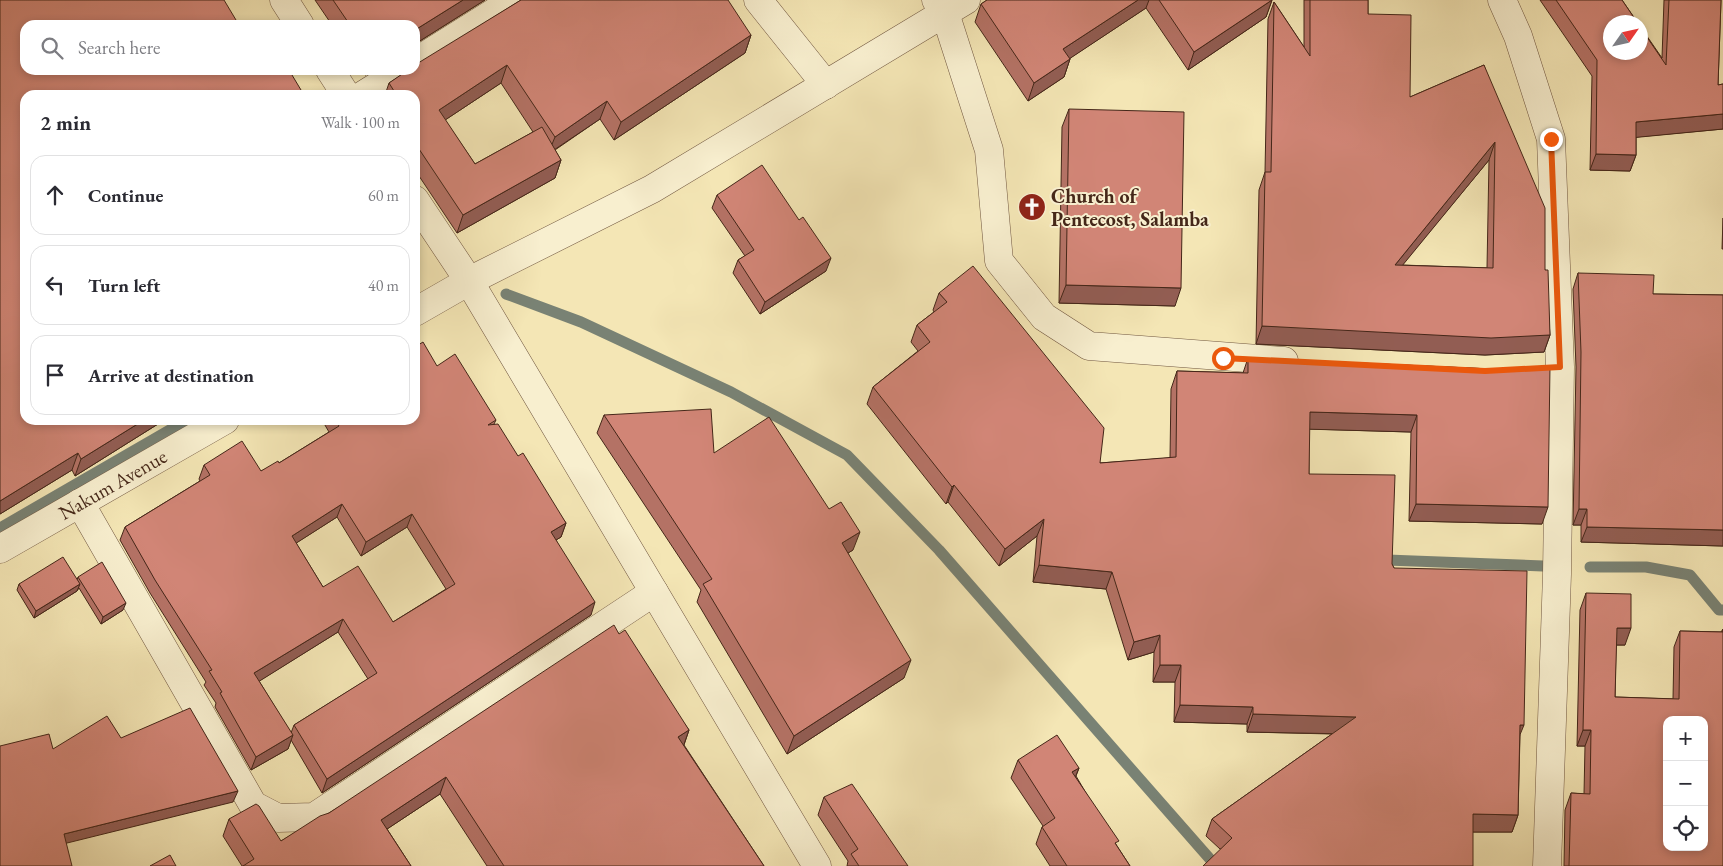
<!DOCTYPE html>
<html lang="en">
<head>
<meta charset="utf-8">
<style>
  :root { --surface:#fff; --page:#f2f2f3; --text:#2b2b33; --muted:#7c7c81; --line:#e1e1e2 }
  body { margin:0; font-family:"EB Garamond",serif; background:var(--page); color:var(--text) }
  .controls { position:absolute; right:15px; bottom:15px; display:grid; overflow:hidden; border-radius:10px; box-shadow:0 2px 8px #0003 }
  .controls button { width:45px; height:45px; display:grid; place-items:center; padding:0; border:0; border-bottom:1px solid var(--line); background:var(--surface); color:var(--text); font:25px sans-serif }
  .compass { position:absolute; left:1603px; top:15px; width:45px; height:45px; border-radius:50%; background:var(--surface); box-shadow:0 2px 8px #0003; rotate:56deg }
  .stop { position:absolute; width:15px; height:15px; margin:-11px; border:4px solid #ea580c; border-radius:50%; background:#fff }
  .stop.end { background:#ea580c; border-color:#fff; box-shadow:0 1px 5px #0008 }
  .list { margin:0; padding:0; list-style:none }
  h2 { display:flex; justify-content:space-between; align-items:center; height:65px; margin:0; padding:0 20px; font-size:21px }
  h2 small { font-size:16px; font-weight:400; color:var(--muted) }
  .list li { display:grid; grid-template-columns:32px 1fr auto; gap:15px; align-items:center; box-sizing:border-box; height:80px; margin:0 10px 10px; padding:0 10px; border:1px solid var(--line); border-radius:15px }
  .list b { display:block; font-size:19px; white-space:nowrap }
  .list em { font-size:16px; font-style:normal; color:var(--muted) }
  .icon { flex:none; width:28px; height:28px; fill:none; stroke:currentColor; stroke-width:2; stroke-linecap:round; stroke-linejoin:round }
  .map { position:relative; flex:none; width:1723px; height:866px; overflow:hidden }
  .search { position:absolute; background:var(--surface); box-shadow:0 2px 8px #0003; left:20px; top:20px; width:400px; height:55px; display:flex; align-items:center; gap:12px; box-sizing:border-box; padding:0 18px; border-radius:15px; color:var(--muted); font-size:19px }
  .panel { position:absolute; background:var(--surface); box-shadow:0 2px 8px #0003; left:20px; top:90px; width:400px; height:335px; border-radius:15px }
  .map>svg:first-child { display:block }
  .lines { fill:none; stroke-linecap:round; stroke-linejoin:round }
  .stream { stroke:#798274; stroke-width:11 }
  .minor-casing { stroke:#715740; stroke-width:29 }
  .minor { stroke:#f8efcf; stroke-width:28 }
  .wall { fill:#b47265; stroke:#452719; fill-rule:evenodd }
  .shaded-wall { fill:#925d53; stroke:#452719 }
  .building { fill:#d18576; stroke:#452719; fill-rule:evenodd }
  .route { stroke:#ea580c; stroke-width:6 }
  .labels { text-anchor:middle; stroke-width:4; stroke-linejoin:round; paint-order:stroke }
  .poi-label { font-size:20px; font-weight:bold; fill:#452719; stroke:#f8efcf; text-anchor:start }
  .street-label { font-size:20px; fill:#452719; stroke:#f8efcf }
</style>
</head>
<body>
<div class="map">
<svg width="1723" height="866" viewBox="0 0 1723 866">
  <rect width="100%" height="100%" fill="#f4e6b5"/>
  <filter id="stains"><feTurbulence type="fractalNoise" baseFrequency=".004" numOctaves="4"/><feColorMatrix values="0 0 0 0 .2 0 0 0 0 .09 0 0 0 0 .02 0 0 0 .5 -.17"/></filter>
  <radialGradient id="worn" r=".72"><stop offset=".6" stop-color="#630" stop-opacity="0"/><stop offset="1" stop-color="#630" stop-opacity=".3"/></radialGradient>
  <g class="lines">
    <path class="stream" d="M 506,294 L 581,322 L 731,392 L 847,455 L 939,550 L 1216,866
      M 0,528 L 187,420
      M 1387,560 L 1543,566
      M 1590,567 L 1646,567 L 1690,575 L 1719,610 L 1723,610"/>
    <g class="minor-casing">
      <g id="minor">
        <path d="M 284,0 L 300,25"/>
        <path d="M 758,0 L 826,85"/>
        <path d="M 936,0 L 945,13 L 989,150 L 999,261 L 1044,317 L 1089,346 L 1284,361"/>
        <path d="M 1502,0 L 1518,36 L 1551,139 L 1560,367 L 1557,574 L 1547,866"/>
        <path d="M 415,62 L 514,0"/>
        <path d="M 330,70 L 346,95"/>
        <path d="M 363,95 L 403,70"/>
        <path d="M 415,200 L 469,281 L 817,866"/>
        <path d="M 415,312 L 469,281 L 652,189 L 966,0"/>
        <path d="M 80,503 L 253,805 L 278,818 L 314,817 L 654,592"/>
        <path id="s1" d="M 0,549 L 225,420"/>
      </g>
    </g>
    <use href="#minor" class="minor"/>
  </g>
  <path class="wall" d="M 0,0 L 269,73 L 304,95 L 25,95 L 158,424 L 75,476 L 72,470 L 0,514 Z
    M 315,0 L 485,0 L 415,44 L 415,25 L 332,25 Z
    M 521,0 L 751,35 L 745,53 L 614,140 L 600,119 L 555,150 L 561,160 L 555,178 L 457,233 L 415,170 L 415,95 L 385,95 L 389,83 ZM 501,83 L 533,132 L 475,164 L 445,120 Z
    M 987,0 L 1272,0 L 1266,17 L 1188,70 L 1146,8 L 1070,58 L 1070,59 L 1064,77 L 1028,101 L 975,22 L 981,4 Z
    M 1304,0 L 1368,0 L 1368,14 L 1410,97 L 1484,65 L 1545,270 L 1550,335 L 1544,352 L 1485,355 L 1256,344 L 1259,190 L 1265,172 L 1268,19 L 1274,2 L 1304,47 ZM 1489,160 L 1487,268 L 1402,265 Z
    M 1540,0 L 1622,0 L 1662,58 L 1664,0 L 1721,0 L 1718,85 L 1723,84 L 1723,129 L 1636,137 L 1636,155 L 1630,171 L 1590,170 L 1592,76 Z
    M 362,70 L 374,70 L 365,75 Z
    M 1069,109 L 1175,306 L 1059,303 L 1062,127 Z
    M 717,195 L 826,271 L 760,314 L 733,273 L 738,260 L 745,256 L 712,208 Z
    M 1723,218 L 1723,249 L 1722,249 Z
    M 1578,273 L 1653,294 L 1723,295 L 1723,546 L 1581,542 L 1581,525 L 1573,525 L 1576,367 L 1573,289 Z
    M 939,293 L 1100,463 L 1170,458 L 1171,389 L 1177,371 L 1243,373 L 1248,358 L 1491,369 L 1542,524 L 1409,521 L 1411,432 L 1309,429 L 1309,474 L 1392,564 L 1394,568 L 1520,735 L 1518,815 L 1512,832 L 1473,832 L 1220,849 L 1206,836 L 1212,819 L 1332,734 L 1247,732 L 1247,724 L 1174,722 L 1175,682 L 1153,682 L 1154,652 L 1128,660 L 1106,589 L 1033,582 L 1037,536 L 999,566 L 948,502 L 946,504 L 867,404 L 873,387 L 918,351 L 911,342 L 917,325 L 934,312 L 933,310 Z
    M 437,366 L 496,420 L 494,424 L 566,523 L 561,537 L 556,540 L 591,615 L 322,793 L 291,740 L 288,749 L 251,770 L 215,707 L 216,703 L 204,685 L 206,682 L 150,593 L 120,540 L 125,527 L 200,481 L 199,479 L 204,465 L 261,471 L 279,463 L 329,432 L 322,420 L 415,420 ZM 337,517 L 361,556 L 407,527 L 446,589 L 393,622 L 323,587 L 296,543 ZM 338,632 L 368,679 L 294,725 L 291,733 L 259,681 Z
    M 604,415 L 714,453 L 853,550 L 848,553 L 904,678 L 787,754 L 697,602 L 701,590 L 597,433 Z
    M 78,577 L 123,610 L 101,624 L 79,588 L 77,591 L 34,618 L 17,590 L 19,584 L 77,580 Z
    M 1586,593 L 1625,645 L 1616,645 L 1615,697 L 1673,699 L 1674,647 L 1680,631 L 1721,632 L 1723,629 L 1723,866 L 1564,866 L 1565,810 L 1571,793 L 1584,794 L 1585,746 L 1577,746 L 1580,610 Z
    M 619,634 L 689,730 L 684,745 L 764,866 L 487,866 L 440,794 L 387,829 L 411,866 L 242,866 L 223,836 L 229,819 L 281,841 L 329,813 Z
    M 1018,760 L 1079,768 L 1076,776 L 1117,846 L 1130,866 L 1050,866 L 1036,844 L 1042,827 L 1043,826 L 1011,778 Z
    M 824,797 L 908,866 L 847,866 L 848,861 L 818,815 Z"/>
  <path class="shaded-wall" d="M 463,0 L 485,0 L 415,44 L 415,30 Z
    M 1138,0 L 1149,0 L 1146,8 L 1057,67 L 1063,49 Z
    M 1272,0 L 1266,17 L 1188,70 L 1194,52 Z
    M 751,35 L 745,53 L 614,140 L 621,122 Z
    M 1070,59 L 1064,77 L 1028,101 L 1034,83 Z
    M 507,65 L 501,83 L 433,128 L 439,110 Z
    M 367,70 L 374,70 L 365,75 Z
    M 607,101 L 600,119 L 548,154 L 555,137 Z
    M 1723,114 L 1723,129 L 1630,138 L 1636,122 Z
    M 1495,142 L 1489,160 L 1388,283 L 1395,265 Z
    M 1596,154 L 1636,155 L 1630,171 L 1590,170 Z
    M 561,160 L 555,178 L 457,233 L 463,215 Z
    M 831,258 L 826,271 L 760,314 L 765,302 Z
    M 1066,285 L 1181,288 L 1175,306 L 1059,303 Z
    M 1262,326 L 1550,335 L 1544,352 L 1485,355 L 1256,344 Z
    M 1310,412 L 1417,415 L 1411,432 L 1303,429 Z
    M 144,420 L 160,420 L 158,424 L 75,476 L 81,459 Z
    M 78,453 L 72,470 L 0,514 L 0,501 Z
    M 954,485 L 948,502 L 946,504 L 952,487 Z
    M 342,504 L 337,517 L 287,549 L 292,536 Z
    M 1416,504 L 1548,507 L 1542,524 L 1409,521 Z
    M 1579,509 L 1587,509 L 1581,525 L 1573,525 Z
    M 412,514 L 407,527 L 361,556 L 366,542 Z
    M 1044,519 L 1037,536 L 999,566 L 1005,549 Z
    M 566,523 L 561,537 L 546,546 L 551,532 Z
    M 1587,527 L 1723,530 L 1723,546 L 1581,542 Z
    M 860,532 L 853,550 L 835,561 L 842,543 Z
    M 1039,565 L 1112,572 L 1106,589 L 1033,582 Z
    M 80,584 L 77,591 L 34,618 L 36,611 Z
    M 595,602 L 591,615 L 322,793 L 327,779 Z
    M 126,603 L 123,610 L 101,624 L 103,617 Z
    M 343,619 L 338,632 L 250,687 L 254,673 Z
    M 1617,628 L 1631,628 L 1625,645 L 1610,645 Z
    M 1160,635 L 1154,652 L 1128,660 L 1134,642 Z
    M 911,660 L 904,678 L 787,754 L 794,736 Z
    M 1160,665 L 1181,665 L 1175,682 L 1153,682 Z
    M 1180,705 L 1253,707 L 1247,724 L 1174,722 Z
    M 1253,714 L 1356,717 L 1350,734 L 1247,732 Z
    M 1520,725 L 1524,725 L 1517,742 Z
    M 689,730 L 683,747 L 678,737 Z
    M 1583,730 L 1591,730 L 1585,746 L 1577,746 Z
    M 293,735 L 288,749 L 251,770 L 256,757 Z
    M 1079,768 L 1072,785 L 1072,772 Z
    M 446,777 L 440,794 L 375,837 L 381,820 Z
    M 238,791 L 233,802 L 59,845 L 64,834 Z
    M 1473,814 L 1518,815 L 1512,832 L 1467,832 Z"/>
  <path class="building" d="M 0,0 L 224,0 L 239,25 L 25,25 L 25,70 L 267,70 L 269,73 L 274,70 L 289,70 L 304,95 L 25,95 L 25,420 L 144,420 L 81,459 L 78,453 L 0,501 Z
    M 333,0 L 463,0 L 415,30 L 415,25 L 350,25 Z
    M 521,0 L 728,0 L 751,35 L 621,122 L 607,101 L 555,137 L 507,65 L 439,110 L 475,164 L 542,127 L 561,160 L 463,215 L 415,143 L 415,95 L 387,95 L 394,91 L 389,83 L 408,70 L 415,70 L 415,65 L 423,60 Z
    M 987,0 L 1138,0 L 1063,49 L 1070,59 L 1034,83 L 981,4 Z
    M 1159,0 L 1272,0 L 1194,52 Z
    M 1310,0 L 1368,0 L 1368,14 L 1411,15 L 1410,97 L 1484,65 L 1545,208 L 1545,270 L 1548,270 L 1550,335 L 1491,338 L 1262,326 L 1265,172 L 1271,172 L 1274,2 L 1310,56 ZM 1495,142 L 1493,268 L 1395,265 Z
    M 1556,0 L 1622,0 L 1637,22 L 1610,22 L 1610,52 L 1640,52 L 1640,27 L 1666,65 L 1669,0 L 1721,0 L 1718,85 L 1723,84 L 1723,114 L 1636,122 L 1636,155 L 1596,154 L 1597,60 Z
    M 1069,109 L 1184,112 L 1181,288 L 1066,285 Z
    M 762,165 L 799,220 L 803,217 L 831,258 L 765,302 L 738,260 L 754,250 L 717,195 Z
    M 973,266 L 1104,428 L 1100,463 L 1176,457 L 1177,371 L 1248,373 L 1248,358 L 1491,369 L 1550,366 L 1548,507 L 1416,504 L 1417,415 L 1310,412 L 1309,474 L 1395,475 L 1392,564 L 1394,568 L 1527,571 L 1524,725 L 1520,725 L 1518,815 L 1473,814 L 1473,866 L 1203,866 L 1232,838 L 1212,819 L 1356,717 L 1253,714 L 1253,707 L 1180,705 L 1181,665 L 1160,665 L 1160,635 L 1134,642 L 1112,572 L 1039,565 L 1044,519 L 1005,549 L 954,485 L 952,487 L 873,387 L 930,342 L 917,325 L 947,302 L 939,293 Z
    M 1578,273 L 1654,275 L 1653,294 L 1723,295 L 1723,530 L 1587,527 L 1587,509 L 1579,509 L 1581,352 Z
    M 423,342 L 437,366 L 455,354 L 496,420 L 488,425 L 498,424 L 518,456 L 523,453 L 566,523 L 551,532 L 595,602 L 327,779 L 294,725 L 377,673 L 343,619 L 254,673 L 293,735 L 256,757 L 220,693 L 222,692 L 209,671 L 212,670 L 155,580 L 125,527 L 210,475 L 204,465 L 242,441 L 261,471 L 278,461 L 279,463 L 339,426 L 335,420 L 415,420 L 415,347 ZM 342,504 L 366,542 L 412,514 L 455,584 L 393,622 L 358,566 L 323,587 L 292,536 Z
    M 711,409 L 714,453 L 769,417 L 829,509 L 841,502 L 860,532 L 842,543 L 911,660 L 794,736 L 703,584 L 712,579 L 604,415 Z
    M 63,557 L 80,584 L 36,611 L 19,584 Z
    M 102,562 L 126,603 L 103,617 L 78,577 Z
    M 1586,593 L 1631,594 L 1631,628 L 1617,628 L 1615,697 L 1679,699 L 1680,631 L 1723,632 L 1723,629 L 1723,866 L 1569,866 L 1571,793 L 1590,794 L 1591,730 L 1583,730 ZM 1667,720 L 1704,720 L 1704,847 L 1667,847 Z
    M 614,625 L 619,634 L 625,630 L 689,730 L 678,737 L 764,866 L 504,866 L 446,777 L 381,820 L 411,866 L 243,866 L 254,859 L 229,819 L 256,804 L 259,806 L 281,841 L 320,816 L 329,813 Z
    M 190,708 L 238,791 L 64,834 L 72,866 L 0,866 L 0,746 L 49,734 L 53,749 L 107,716 L 121,738 Z
    M 1057,735 L 1079,768 L 1072,772 L 1119,841 L 1115,843 L 1130,866 L 1067,866 L 1042,827 L 1055,818 L 1018,760 Z
    M 852,784 L 908,866 L 859,866 L 851,854 L 858,849 L 824,797 Z
    M 170,855 L 176,866 L 150,866 Z"/>
  <g class="lines">
    <path class="route" d="M 1223,358 L 1485,371 L 1560,367 L 1551,139"/>
  </g>
  <defs>
    <g id="church-disc" transform="scale(1.4375)"><circle r="9.5" fill="#8f2418" stroke="#f8efcf"/><path d="M-1.2-6h2.4v3.5h3.3v2.4h-3.3V6h-2.4V-.1h-3.3v-2.4h3.3Z" fill="#fff"/></g>
  </defs>
  <g fill-rule="evenodd">
    <use href="#church-disc" x="1032" y="207"/>
  </g>
  <g class="labels">
    <g class="poi-label">
      <text x="1051" y="203">Church of<tspan x="1051" dy="23">Pentecost, Salamba</tspan></text>
    </g>
    <g class="street-label">
      <text dy="7" stroke="none"><textPath href="#s1" startOffset="130">Nakum Avenue</textPath></text>
    </g>
  </g>
  <rect width="100%" height="100%" filter="url(#stains)"/>
  <rect width="100%" height="100%" fill="url(#worn)"/>
</svg>
<div class="controls">
<button>+</button>
<button>−</button>
<button><svg class="icon" aria-label="locate" viewBox="0 0 24 24"><circle cx="12" cy="12" r="6"/><path d="M12 2v4M12 18v4M2 12h4M18 12h4"/></svg></button>
</div>
<svg class="compass" viewBox="-18 -18 36 36"><path d="M0-13l5 13h-10z" fill="#e53935"/><path d="M0 13l5-13h-10z" fill="#7c7c81"/></svg>
<div class="stop" style="left:1223px;top:358px"></div>
<div class="stop end" style="left:1551px;top:139px"></div>
<div class="search"><svg class="icon" aria-label="search" viewBox="0 0 24 24"><circle cx="10" cy="10" r="6"/><path d="M15 15l6 6"/></svg>Search here</div>
<section class="panel">
<h2>2 min<small>Walk · 100 m</small></h2>
<ul class="list">
<li><svg class="icon" aria-label="ahead" viewBox="0 0 24 24"><path d="M12 20V5M6 11l6-6 6 6"/></svg><div><b>Continue</b></div><em>60 m</em></li>
<li><svg class="icon" aria-label="left" viewBox="0 0 24 24"><path d="M17 20v-9H6M10 6l-5 5 5 5"/></svg><div><b>Turn left</b></div><em>40 m</em></li>
<li><svg class="icon" aria-label="arrive" viewBox="0 0 24 24"><path d="M6 21V4h12l-3 4 3 4H6"/></svg><div><b>Arrive at destination</b></div></li>
</ul>
</section>
</div>
</body>
</html>
